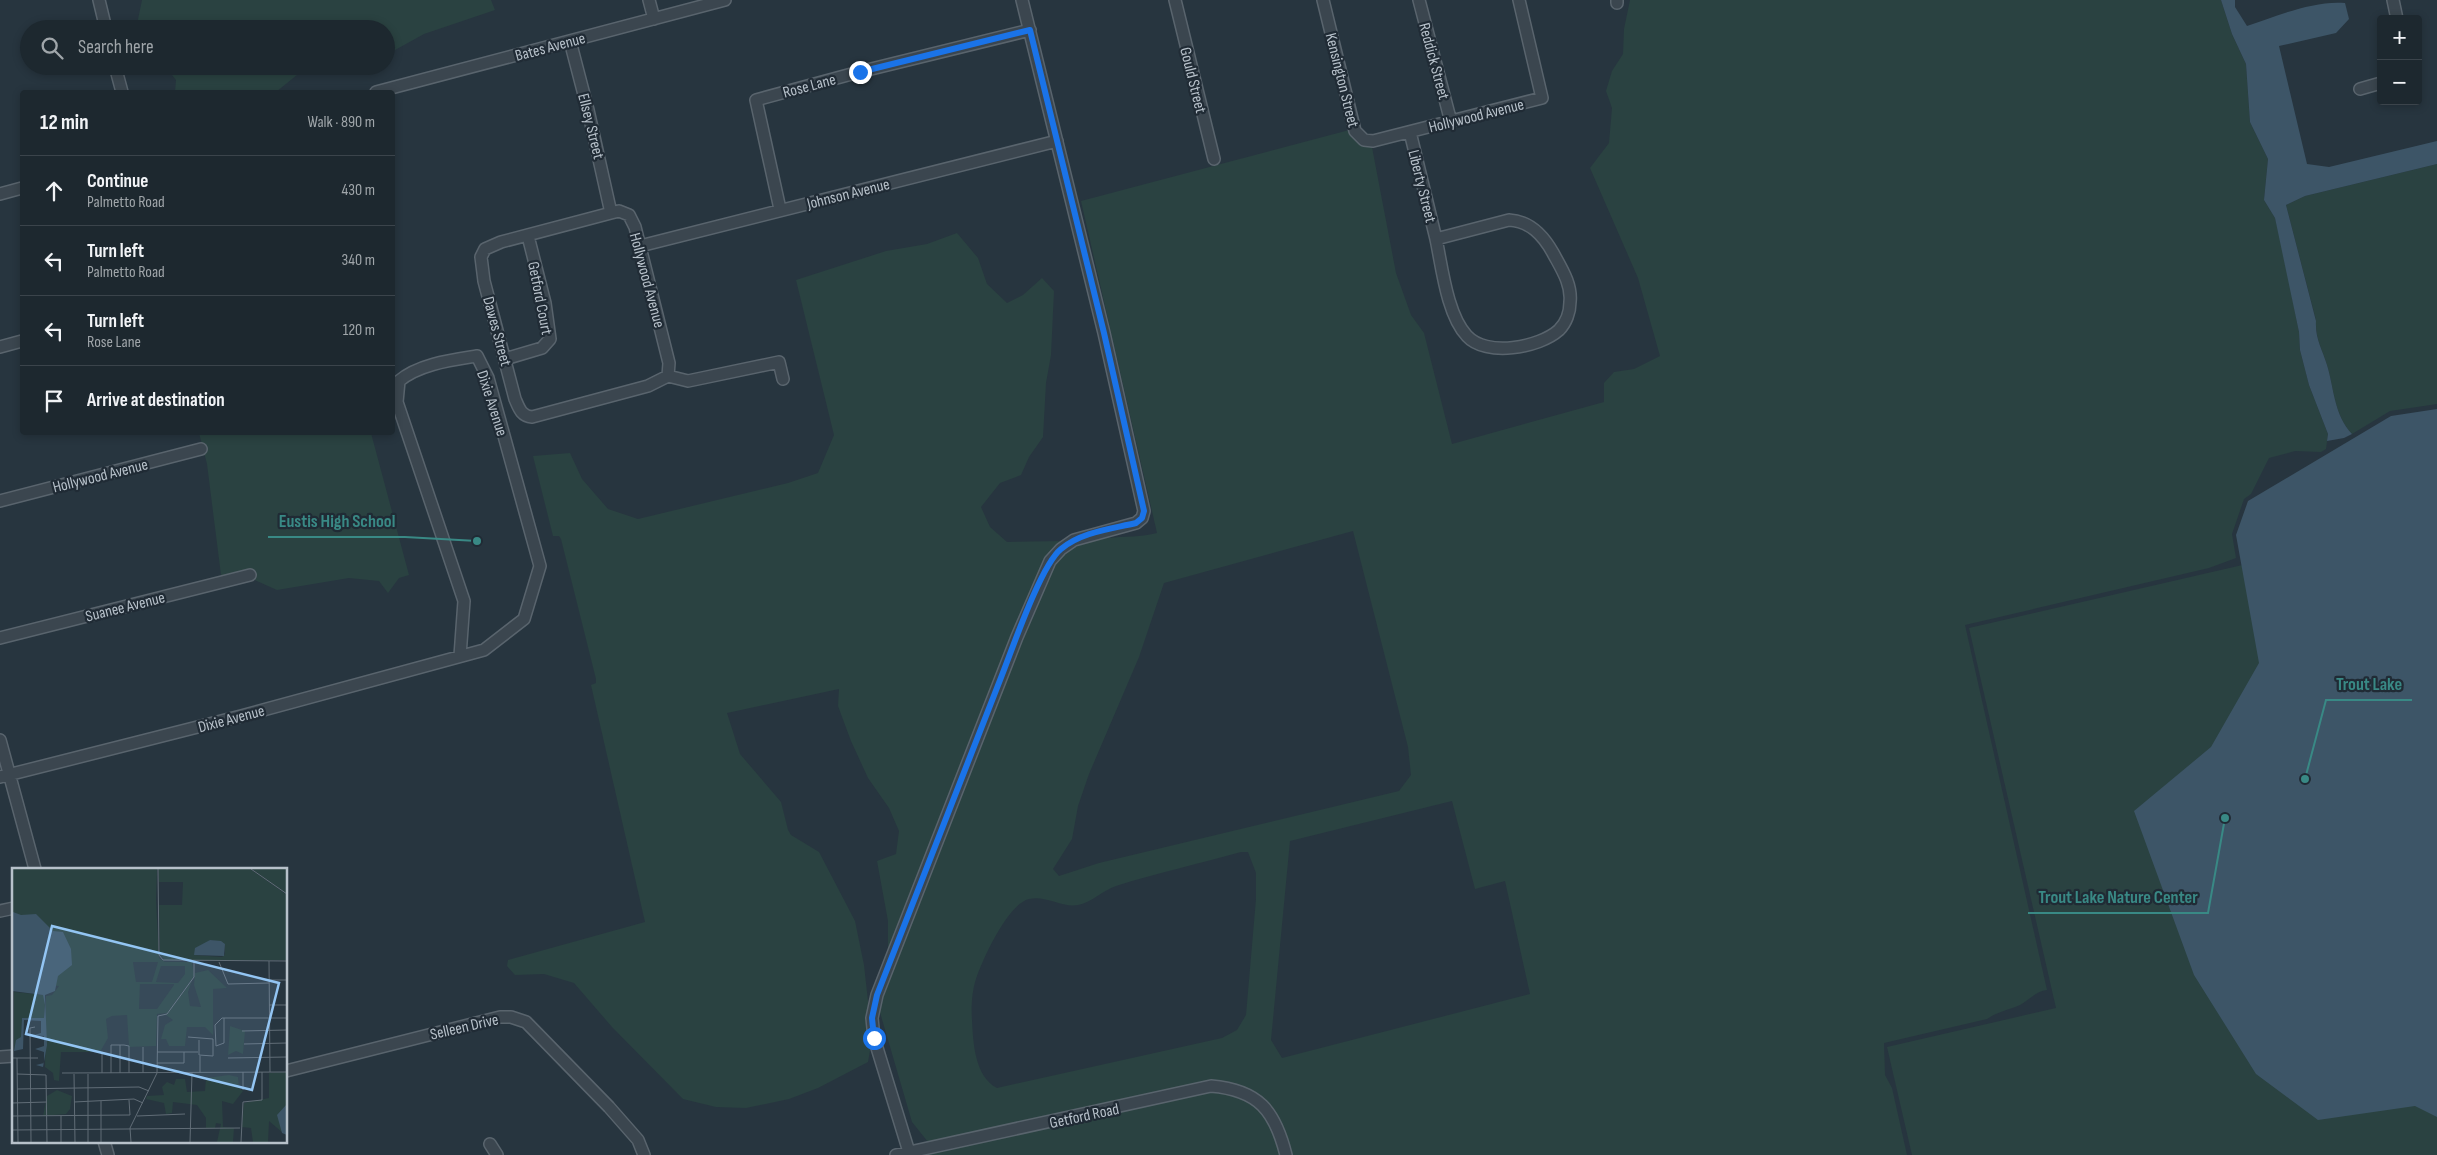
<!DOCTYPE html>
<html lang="en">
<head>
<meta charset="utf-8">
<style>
  :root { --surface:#1d282f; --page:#2a343b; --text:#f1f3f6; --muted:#a0a6aa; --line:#3b444b }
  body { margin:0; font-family:"Sofia Sans Condensed",sans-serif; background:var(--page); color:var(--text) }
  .controls { position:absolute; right:15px; top:15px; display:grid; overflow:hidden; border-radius:5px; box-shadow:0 2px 8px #0003 }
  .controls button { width:45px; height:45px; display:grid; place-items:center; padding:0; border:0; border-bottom:1px solid var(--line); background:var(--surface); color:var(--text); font:25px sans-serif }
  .stop { position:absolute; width:15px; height:15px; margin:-11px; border:4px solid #1a73e8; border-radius:50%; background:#fff }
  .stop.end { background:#1a73e8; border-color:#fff; box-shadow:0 1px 5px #0008 }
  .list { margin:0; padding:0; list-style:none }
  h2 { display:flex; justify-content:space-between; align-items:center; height:65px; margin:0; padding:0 20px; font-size:21px }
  h2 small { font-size:16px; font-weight:400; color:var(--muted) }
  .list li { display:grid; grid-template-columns:32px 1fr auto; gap:15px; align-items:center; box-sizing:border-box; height:70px; padding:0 20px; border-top:1px solid var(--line) }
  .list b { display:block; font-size:19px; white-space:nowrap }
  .list p { margin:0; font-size:16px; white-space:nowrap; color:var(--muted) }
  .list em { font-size:16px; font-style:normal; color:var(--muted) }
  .icon { flex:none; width:28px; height:28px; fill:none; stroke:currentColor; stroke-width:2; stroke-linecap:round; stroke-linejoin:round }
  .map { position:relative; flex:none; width:2437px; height:1155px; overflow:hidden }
  .search { position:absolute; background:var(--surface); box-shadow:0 2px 8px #0003; left:20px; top:20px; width:375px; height:55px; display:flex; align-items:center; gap:12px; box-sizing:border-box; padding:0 18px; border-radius:28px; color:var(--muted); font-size:19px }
  .panel { position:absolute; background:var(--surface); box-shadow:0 2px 8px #0003; left:20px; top:90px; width:375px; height:345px; border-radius:5px }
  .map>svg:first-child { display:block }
  .green { fill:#2a4241; fill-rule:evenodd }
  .water { fill:#3d5567 }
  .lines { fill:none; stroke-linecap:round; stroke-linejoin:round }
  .minor-casing { stroke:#59646d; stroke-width:14 }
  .minor { stroke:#3b464f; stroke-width:11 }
  .route { stroke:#1a73e8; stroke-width:6 }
  .labels { text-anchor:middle; stroke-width:4.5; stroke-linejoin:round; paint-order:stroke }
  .street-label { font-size:16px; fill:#b7c1ca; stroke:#202b35 }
  .inset-road { fill:none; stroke:#616d77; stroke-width:1 }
  .view { fill:#93c5f3; fill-opacity:0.15; stroke:#93c5f3; stroke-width:2.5 }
  .inset-edge { fill:none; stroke:#b7c1ca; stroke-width:2.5 }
  .leader { fill:none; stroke:#398985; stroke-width:2 }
  .callout-dot { fill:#398985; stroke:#202b35; stroke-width:2 }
  .callout-label { font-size:18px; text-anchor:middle; font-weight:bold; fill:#398985; stroke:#202b35; stroke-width:4.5; stroke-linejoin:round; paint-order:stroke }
</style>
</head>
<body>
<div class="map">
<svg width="2437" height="1155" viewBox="0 0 2437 1155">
  <rect width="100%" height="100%" fill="#27353f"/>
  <path class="green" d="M 142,0 L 491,0 L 495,10 L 424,34 L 386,55 L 386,29 L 136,29 Z
    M 1630,0 L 2221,0 L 2232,34 L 2246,64 L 2250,122 L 2268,159 L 2264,200 L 2275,218 L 2284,255 L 2299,332 L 2300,350 L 2309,385 L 2328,434 L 2326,449 L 2321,452 L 2295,451 L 2269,458 L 2251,494 L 2244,499 L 2232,534 L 2236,558 L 2209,568 L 1965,625 L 2047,990 C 2036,991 2029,1000 2020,1005 C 2008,1010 1997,1012 1987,1019 L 1884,1043 L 1885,1075 L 1892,1088 L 1907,1155 L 1291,1155 C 1280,1107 1263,1085 1211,1081 L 928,1142 L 912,1122 L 879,1009 L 882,997 C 924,890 965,784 1007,677 C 1018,649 1044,572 1063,554 C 1088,531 1127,541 1157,533 L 1081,201 L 1353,129 L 1371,142 L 1396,273 L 1411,315 L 1424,333 L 1452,444 L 1604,402 L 1604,383 L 1614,372 L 1634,369 L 1660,356 L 1638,278 L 1590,168 L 1609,143 L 1612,108 L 1606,91 L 1612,71 L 1623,54 L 1624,29 ZM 1353,531 L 1408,747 L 1411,775 L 1399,791 L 1099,863 L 1059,876 L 1053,869 L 1072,839 L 1078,806 L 1089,774 L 1139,657 L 1164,583 ZM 1452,801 L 1475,889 L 1505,881 L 1530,994 L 1282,1058 L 1271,1040 L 1290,841 ZM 1241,852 L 1248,852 L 1256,873 L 1256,899 L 1246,1015 L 1237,1030 L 1222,1038 L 997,1088 C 975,1077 973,1043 972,1020 C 971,1007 972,991 976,979 C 983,958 1008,904 1029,899 C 1046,895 1062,908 1078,905 C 1091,903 1103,890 1116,886 C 1156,873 1199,864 1241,852 Z
    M 165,66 L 308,66 L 276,92 L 175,92 L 176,80 Z
    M 2437,164 L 2437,404 L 2390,411 L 2352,434 C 2334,415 2334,388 2327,365 C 2322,348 2315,339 2316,320 L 2286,205 L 2305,196 Z
    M 957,233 L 978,258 L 987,284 L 1007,303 L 1023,295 L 1042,278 L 1054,291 L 1051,355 L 1046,383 L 1043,437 L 1029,457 L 1021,475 L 1000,483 L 981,507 L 990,527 L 1007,542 L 1063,541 L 888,952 L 888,921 L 877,861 L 896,854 L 899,831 L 889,808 L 868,778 L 851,741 L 838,706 L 839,689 L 727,713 L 740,754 L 781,802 L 788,830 L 791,835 L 819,852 L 855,921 L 864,965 L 869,1010 L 871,1045 L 868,1062 L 818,1088 L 789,1099 L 746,1108 L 716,1107 L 683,1099 L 612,1027 L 574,983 L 544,974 L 515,975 L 507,966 L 508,960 L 645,922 L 591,685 L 596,683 L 596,679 L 561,539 L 559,536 L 553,536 L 533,456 L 570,453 L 582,479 L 608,509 L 638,519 L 788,483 L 818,473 L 834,435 L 796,280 L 886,251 L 927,244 Z
    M 199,433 L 371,433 L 409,575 L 399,578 L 388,593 L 379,581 L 349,578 L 277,590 L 248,577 L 221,575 L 207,464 Z
    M 2437,520 L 2437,1155 L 1912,1155 L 1887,1047 L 2056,1008 L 1969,628 Z
    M 1212,1092 C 1260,1095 1268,1113 1281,1155 L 920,1155 Z"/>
  <path class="water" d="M 2221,0 L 2235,0 L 2235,7 L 2247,26 C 2276,16 2315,0 2345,3 L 2349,19 L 2336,33 L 2279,46 L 2307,164 L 2329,167 L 2437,141 L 2437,164 L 2305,196 L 2286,205 L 2316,321 C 2315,339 2322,348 2327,365 C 2334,388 2334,415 2352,434 L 2344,438 L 2327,441 L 2328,434 L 2309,385 L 2300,350 L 2299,332 L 2275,218 L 2264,200 L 2268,159 L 2250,122 L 2246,64 L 2232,34 Z
    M 2437,409 L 2437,1117 L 2415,1106 L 2318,1120 L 2256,1074 L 2194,975 L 2134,811 L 2211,747 L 2259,663 L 2236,535 L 2248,501 L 2391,416 Z"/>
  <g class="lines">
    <g class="minor-casing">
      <path id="minor" d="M 99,0 L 106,29
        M 649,0 L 654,19
        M 1175,0 L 1214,159
        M 1323,0 L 1355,131 L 1364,140 L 1373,141 L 1542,98 L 1519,0
        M 1419,0 L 1451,122
        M 1617,0 L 1617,3
        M 2393,0 L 2397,19
        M 570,41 L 588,110 L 611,213
        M 115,66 L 122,92
        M 2360,89 L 2381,83
        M 376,92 L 725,0
        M 1410,132 L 1436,239
        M 0,194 L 22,188
        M 780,209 L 756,100 L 859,72 L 1030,30
        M 1509,220 C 1530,221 1543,235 1553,253 C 1561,268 1572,284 1570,302 C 1570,312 1566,323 1559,330 C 1539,348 1486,357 1467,336 C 1447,315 1442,267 1436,239 Z
        M 640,246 L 1057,141
        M 0,347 L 22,341
        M 505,359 L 542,348 L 550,339 L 545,303 L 528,236
        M 668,376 L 669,363 L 635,227 L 629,215 L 619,211 L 611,213 L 501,242 L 485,249 L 481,257 L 484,281 L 515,399 C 519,408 521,416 532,417 L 648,386 L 668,376 L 688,381 L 779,362 L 783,379
        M 0,501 L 201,449
        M 0,638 L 250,575
        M 0,740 L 35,869
        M 0,777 L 241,716 L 484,650 L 524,619 L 540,566 L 488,378 L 477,356 C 452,360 419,364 399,381 L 397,402 L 464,601 L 460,656
        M 0,911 L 14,908
        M 0,1057 L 14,1056
        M 286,1071 L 500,1017 L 511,1017 L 526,1022 L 609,1107 L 638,1140 L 644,1155
        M 104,1141 L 108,1155
        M 490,1144 L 497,1155
        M 909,1152 L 874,1038 L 872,1018 L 877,995 L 1017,637 L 1050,561 L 1061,549 L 1074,540 L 1136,523 L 1142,518 L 1144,511 L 1104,333 L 1022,0
        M 896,1155 L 1211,1086 C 1259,1090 1275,1111 1286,1155"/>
    </g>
    <use href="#minor" class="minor"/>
  </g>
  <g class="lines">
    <path class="route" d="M 860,72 L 1030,30 L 1104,333 L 1144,511 L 1142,518 L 1136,523 C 1111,529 1081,532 1061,549 C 1041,565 1013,647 1002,675 C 961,781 919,888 877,995 L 872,1018 L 874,1038"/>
  </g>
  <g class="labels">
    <g class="street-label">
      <text transform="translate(550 46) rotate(-15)" y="6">Bates Avenue</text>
      <text transform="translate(1435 61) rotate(75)" y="6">Reddick Street</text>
      <text transform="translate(1194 80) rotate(76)" y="6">Gould Street</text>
      <text transform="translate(1343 80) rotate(76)" y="6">Kensington Street</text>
      <text transform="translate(809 85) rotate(-15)" y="6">Rose Lane</text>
      <text transform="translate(1476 115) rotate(-14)" y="6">Hollywood Avenue</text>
      <text transform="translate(592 126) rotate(76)" y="6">Ellsey Street</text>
      <text transform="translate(1423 186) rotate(76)" y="6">Liberty Street</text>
      <text transform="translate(848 193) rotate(-14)" y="6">Johnson Avenue</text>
      <text transform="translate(648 280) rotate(75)" y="6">Hollywood Avenue</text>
      <text transform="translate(541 298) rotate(79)" y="6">Getford Court</text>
      <text transform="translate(498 331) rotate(75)" y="6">Dawes Street</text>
      <text transform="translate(493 403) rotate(72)" y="6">Dixie Avenue</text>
      <text transform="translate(100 475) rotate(-14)" y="6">Hollywood Avenue</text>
      <text transform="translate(125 606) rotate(-14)" y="6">Suanee Avenue</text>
      <text transform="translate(231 718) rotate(-15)" y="6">Dixie Avenue</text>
      <text transform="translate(464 1026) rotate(-13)" y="6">Selleen Drive</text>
      <text transform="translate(1084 1115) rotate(-12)" y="6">Getford Road</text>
    </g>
  </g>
  <g transform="translate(12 868)">
    <rect width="275" height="275" fill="#27353f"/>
    <path d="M 0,1 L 145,1 L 144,32 L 147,90 L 153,94 L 180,94 L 182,108 L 155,145 L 145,146 L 144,178 L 117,179 L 115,147 L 100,148 L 94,151 L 96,170 L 88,184 L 49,184 L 47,213 L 42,212 L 41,205 L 33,199 L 34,128 L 40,127 L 47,118 L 0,117 ZM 121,94 L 146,94 L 140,114 L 124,114 ZM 149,98 L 173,98 L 173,106 L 166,115 L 144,114 ZM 128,116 L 162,116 L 162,117 L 145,141 L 127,141 ZM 146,1 L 238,1 L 275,27 L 275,92 L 153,92 L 148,87 L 147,37 L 170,37 L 171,14 L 147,14 ZM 198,72 L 212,75 L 213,86 L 210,89 L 182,87 ZM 240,1 L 275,1 L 275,26 ZM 196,102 L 215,120 L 201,121 L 201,167 L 193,159 L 175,159 L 173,178 L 157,178 L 154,171 L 149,171 L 153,157 L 161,152 L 154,147 L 180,113 L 176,124 L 178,138 L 189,139 L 182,117 L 183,105 ZM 2,124 L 32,127 L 33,137 L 32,150 L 10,151 L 9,170 L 4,174 L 2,183 ZM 218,158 L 233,163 L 231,186 L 224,183 L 216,187 ZM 275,204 L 275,259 L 271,265 L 257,253 L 256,274 L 241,274 L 239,260 L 230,259 L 232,235 L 257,230 L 257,205 ZM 217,207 L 226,209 L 227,220 L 231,223 L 221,236 L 210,233 L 211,259 L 222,260 L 221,274 L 205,274 L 209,256 L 204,255 L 203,260 L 194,260 L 194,250 L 185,237 L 161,234 L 160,245 L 154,246 L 152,235 L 134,231 L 135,228 L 152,227 L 150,219 L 155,214 L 162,217 L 164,211 L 173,211 L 175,224 L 193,223 L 194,210 ZM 45,222 L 60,228 L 58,241 L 54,246 L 31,248 L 35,228 Z" fill="#2a4241" fill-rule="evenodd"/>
    <path d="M 1,44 L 9,47 L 24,46 L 41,63 L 51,64 L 59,81 L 60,97 L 46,108 L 43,123 L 33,127 L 35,177 L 31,199 L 24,197 L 32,195 L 32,184 L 23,181 L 32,178 L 32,168 L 22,167 L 29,165 L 29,153 L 12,152 L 11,181 L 2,183 L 4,172 L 9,169 L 10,150 L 32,150 L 33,137 L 31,127 L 0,123 ZM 198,72 L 209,73 L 213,76 L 212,88 L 182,87 L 183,80 ZM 275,236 L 275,267 L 270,265 L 265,247 Z" fill="#3d5567"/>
    <path class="inset-road" d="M 146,1 L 147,87 L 151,92 L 275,93M 239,1 L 275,26M 257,93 L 258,204M 207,94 L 216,116 L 257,115M 257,112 L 275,112M 257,137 L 275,137M 212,150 L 212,175 L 204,178 L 203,157 L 210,150 L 275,150M 230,163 L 275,162M 176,169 L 201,171 L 201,188 L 187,187 L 187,172M 232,176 L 275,175M 108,177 L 108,205M 112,177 L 117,178 L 117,205M 145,184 L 186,184M 0,190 L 26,190M 5,190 L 6,274M 216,190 L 275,189M 145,195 L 172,195 L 172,184M 231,204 L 231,222M 50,205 L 275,204M 90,205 L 90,184M 99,205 L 99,177 L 112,177M 131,205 L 131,179M 188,205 L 188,188M 5,206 L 34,207 L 35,274M 62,206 L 63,274M 76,206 L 76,274M 5,221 L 127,219 L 137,223M 89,233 L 89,274M 62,234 L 122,231 L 131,235M 0,235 L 35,234M 0,248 L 118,247 L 117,232M 125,248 L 173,246M 0,262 L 228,260M 19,274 L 18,160 L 23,159M 49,274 L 49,248M 119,274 L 118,260 L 145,205 L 146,148 L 155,146 L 182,109 L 182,94M 178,274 L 180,205M 229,274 L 231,234 L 250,232 L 250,204"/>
    <path class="view" d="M 40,58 L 267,115 L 240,222 L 14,166 Z"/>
    <rect width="275" height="275" class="inset-edge"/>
  </g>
  <path class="leader" d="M477 541L405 537H268M2305 779L2326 700H2412M2225 818L2208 913H2028"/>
  <g class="callout-dot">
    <circle cx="477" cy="541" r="5"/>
    <circle cx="2305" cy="779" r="5"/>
    <circle cx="2225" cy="818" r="5"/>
  </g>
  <g class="callout-label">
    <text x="337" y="527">Eustis High School</text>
    <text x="2369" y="690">Trout Lake</text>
    <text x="2118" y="903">Trout Lake Nature Center</text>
  </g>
</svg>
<div class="controls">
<button>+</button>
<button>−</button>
</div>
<div class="stop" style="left:874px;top:1038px"></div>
<div class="stop end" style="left:860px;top:72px"></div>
<div class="search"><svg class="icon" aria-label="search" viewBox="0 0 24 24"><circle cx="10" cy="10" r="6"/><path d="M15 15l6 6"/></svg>Search here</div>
<section class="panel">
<h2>12 min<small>Walk · 890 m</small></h2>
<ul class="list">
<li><svg class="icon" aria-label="ahead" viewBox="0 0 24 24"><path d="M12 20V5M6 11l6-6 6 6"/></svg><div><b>Continue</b><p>Palmetto Road</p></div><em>430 m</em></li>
<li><svg class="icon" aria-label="left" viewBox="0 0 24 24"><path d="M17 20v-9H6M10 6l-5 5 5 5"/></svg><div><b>Turn left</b><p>Palmetto Road</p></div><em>340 m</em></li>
<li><svg class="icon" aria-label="left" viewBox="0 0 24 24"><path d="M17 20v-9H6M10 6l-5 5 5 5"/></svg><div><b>Turn left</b><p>Rose Lane</p></div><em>120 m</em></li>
<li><svg class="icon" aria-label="arrive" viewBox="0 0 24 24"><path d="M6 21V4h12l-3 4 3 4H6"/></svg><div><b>Arrive at destination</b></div></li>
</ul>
</section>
</div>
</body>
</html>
